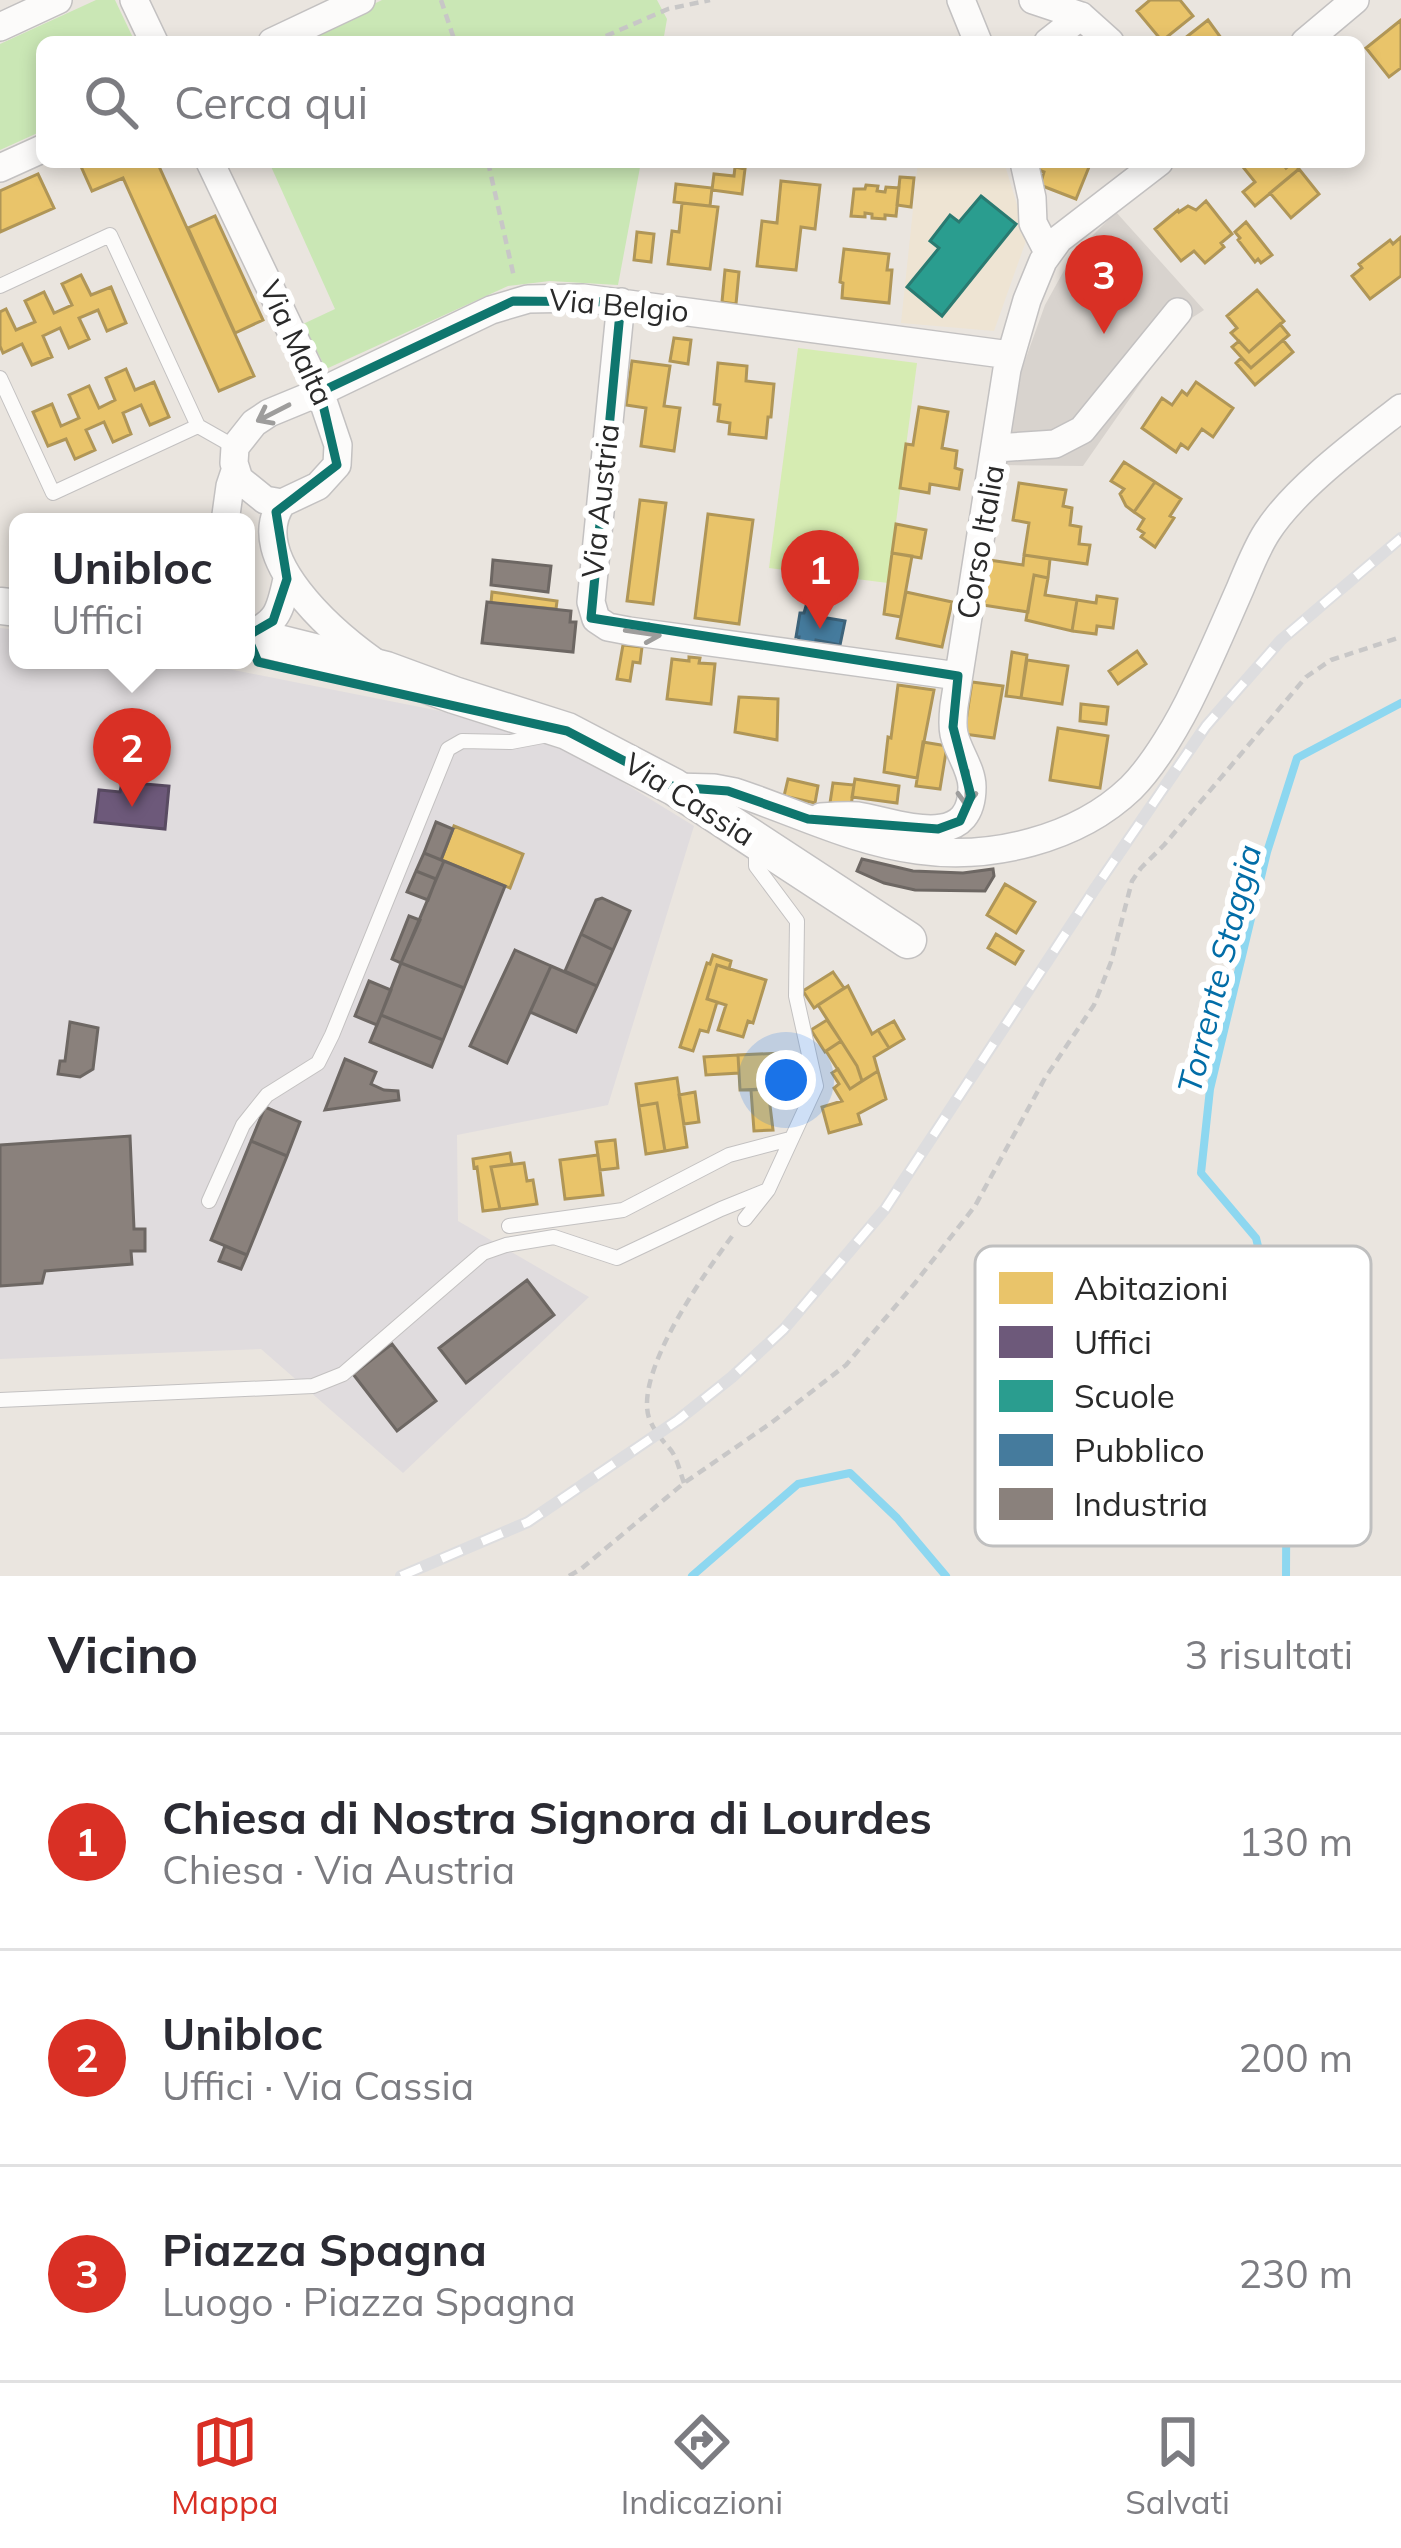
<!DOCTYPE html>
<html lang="it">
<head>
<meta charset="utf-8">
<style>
  :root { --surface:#fff; --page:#f2f2f3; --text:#2b2b33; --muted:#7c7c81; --line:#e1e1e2; --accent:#d93025 }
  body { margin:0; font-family:Mulish,sans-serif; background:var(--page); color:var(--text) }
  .you { position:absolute; left:786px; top:1080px; width:42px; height:42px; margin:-30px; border:9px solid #fff; border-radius:50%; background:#1a73e8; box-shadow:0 0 0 18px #1a73e833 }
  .badge { display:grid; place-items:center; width:78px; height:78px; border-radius:50%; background:var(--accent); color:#fff; font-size:39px; font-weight:700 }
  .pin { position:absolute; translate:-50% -99px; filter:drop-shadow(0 3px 6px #0008) }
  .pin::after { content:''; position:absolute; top:63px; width:42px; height:36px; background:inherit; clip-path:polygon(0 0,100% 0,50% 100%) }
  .popup { position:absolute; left:9px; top:513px; width:246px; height:156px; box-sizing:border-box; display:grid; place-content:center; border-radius:18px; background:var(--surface); filter:drop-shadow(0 3px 9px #0005); font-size:39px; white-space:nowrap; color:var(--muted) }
  .popup b { font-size:45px; color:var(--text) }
  .popup::after { content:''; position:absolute; left:50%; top:100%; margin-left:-24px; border:24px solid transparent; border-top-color:var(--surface) }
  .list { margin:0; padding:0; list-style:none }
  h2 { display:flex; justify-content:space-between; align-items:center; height:156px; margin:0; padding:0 48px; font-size:51px }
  h2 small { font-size:39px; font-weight:400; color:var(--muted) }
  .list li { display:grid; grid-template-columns:78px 1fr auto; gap:36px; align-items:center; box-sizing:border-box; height:216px; padding:0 48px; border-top:3px solid var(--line) }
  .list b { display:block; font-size:45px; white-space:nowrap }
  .list p { margin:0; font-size:39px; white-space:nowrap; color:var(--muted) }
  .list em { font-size:39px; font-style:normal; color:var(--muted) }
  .icon { flex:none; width:66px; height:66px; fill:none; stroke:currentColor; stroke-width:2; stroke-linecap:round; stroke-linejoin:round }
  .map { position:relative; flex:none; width:1401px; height:1576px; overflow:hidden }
  .search { position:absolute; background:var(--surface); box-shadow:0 6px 18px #0003; left:36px; right:36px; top:36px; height:132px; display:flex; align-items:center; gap:30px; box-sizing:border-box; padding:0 42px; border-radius:18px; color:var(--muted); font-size:45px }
  .sheet { height:804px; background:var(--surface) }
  nav { display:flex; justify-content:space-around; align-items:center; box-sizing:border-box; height:168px; border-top:3px solid var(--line); background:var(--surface); font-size:33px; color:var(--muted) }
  nav a { display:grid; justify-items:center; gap:6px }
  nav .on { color:var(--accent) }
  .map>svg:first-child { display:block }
  .industrial { fill:#e0dcde }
  .education { fill:#eee4d3 }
  .green { fill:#cae7b5 }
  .pitch { fill:#d6ecb2 }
  .plaza { fill:#d8d3ce }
  .homes { fill:#e9c46a; stroke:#b09657; stroke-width:3 }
  .offices { fill:#6d597a; stroke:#594b62; stroke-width:3 }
  .schools { fill:#2a9d8f; stroke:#2a7a71; stroke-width:3 }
  .public { fill:#457b9d; stroke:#3d637a; stroke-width:3 }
  .industry { fill:#8a817c; stroke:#6d6763; stroke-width:3 }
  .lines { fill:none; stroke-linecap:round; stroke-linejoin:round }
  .stream { stroke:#8dd7f0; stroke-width:8 }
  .lane-casing { stroke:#c3c1c1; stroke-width:16 }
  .street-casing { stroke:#c3c1c1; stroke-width:30 }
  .secondary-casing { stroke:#c3c1c1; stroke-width:39 }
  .path { stroke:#c8c7c7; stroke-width:4.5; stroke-dasharray:9 6; stroke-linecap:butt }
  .lane { stroke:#fcfbfa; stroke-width:14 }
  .street { stroke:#fcfbfa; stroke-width:27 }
  .secondary { stroke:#fcfbfa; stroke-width:36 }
  .rail-casing { stroke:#dddddf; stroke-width:12 }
  .rail { stroke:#fff; stroke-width:8; stroke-dasharray:22; stroke-linecap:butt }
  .oneway { stroke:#9e9d9c }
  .marked { fill:none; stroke:#0f766e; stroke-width:9; stroke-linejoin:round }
  .labels { text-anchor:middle; stroke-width:12; stroke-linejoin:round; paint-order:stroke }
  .street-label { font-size:30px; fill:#2a2a2a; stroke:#fff }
  .water-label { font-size:33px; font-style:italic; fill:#026da7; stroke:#fff }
  .key { fill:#fff; stroke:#bfbfbf; stroke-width:3 }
  .key-label { font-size:33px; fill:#2a2a2a }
</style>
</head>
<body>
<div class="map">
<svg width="1401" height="1576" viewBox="0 0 1401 1576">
  <rect width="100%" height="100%" fill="#eae5df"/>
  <path class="industrial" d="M 0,628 L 18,630 L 18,660 L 183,660 L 455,714 L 559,743 L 694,826 L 608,1105 L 457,1135 L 458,1221 L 589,1297 L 403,1473 L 261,1349 L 0,1359 Z"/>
  <path class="education" d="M 918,162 L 1004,162 L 1027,238 L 994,331 L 901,323 Z"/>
  <path class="green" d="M 96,0 L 115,0 L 135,42 L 42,42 L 42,131 L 0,150 L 0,44 Z
    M 382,0 L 657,0 L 667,19 L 663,42 L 295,42 Z
    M 269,162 L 641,162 L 618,285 L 550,281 L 508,286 L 326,369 L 303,324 L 335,309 Z"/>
  <path class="pitch" d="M 798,348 L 917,363 L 888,583 L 769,568 Z"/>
  <path class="plaza" d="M 1116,212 L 1204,310 L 1181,325 L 1083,466 L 1003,465 L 1018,380 L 1045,305 L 1072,256 Z"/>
  <path class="homes" d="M 1150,0 L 1180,0 L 1193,16 L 1162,41 L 1137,11 Z
    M 1208,20 L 1224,42 L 1180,42 Z
    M 1401,20 L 1401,68 L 1389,77 L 1366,48 Z
    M 79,162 L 157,162 L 254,376 L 219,391 L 123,178 L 92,191 Z
    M 1035,162 L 1091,162 L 1076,199 L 1040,185 L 1044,172 L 1033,168 Z
    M 1239,162 L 1281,162 L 1286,168 L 1293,162 L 1299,169 L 1255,206 L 1243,192 L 1255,182 Z
    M 735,167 L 745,169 L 742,194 L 712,190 L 714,174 L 734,176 Z
    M 1299,169 L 1319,194 L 1291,218 L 1270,193 Z
    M 38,174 L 54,208 L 0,232 L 0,191 Z
    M 900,177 L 914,178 L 911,207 L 897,205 Z
    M 781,181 L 820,185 L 815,229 L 801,227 L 796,270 L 757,266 L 762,221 L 777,223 Z
    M 676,184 L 712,188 L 710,206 L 674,202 Z
    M 866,185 L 878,186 L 877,191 L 885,192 L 886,187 L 899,188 L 896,216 L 885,215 L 885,219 L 872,218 L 872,214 L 865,213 L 865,217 L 851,216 L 854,189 L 865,189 Z
    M 1206,201 L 1232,234 L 1221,243 L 1224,247 L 1205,263 L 1194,251 L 1181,261 L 1155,229 L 1178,210 L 1179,212 L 1188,206 L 1196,210 Z
    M 682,203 L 718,207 L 710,269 L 668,264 L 672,231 L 679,232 Z
    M 215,216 L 263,320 L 235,333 L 188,228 Z
    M 1246,222 L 1272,255 L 1261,263 L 1258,259 L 1255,262 L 1238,240 L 1240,238 L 1235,232 Z
    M 637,232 L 654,234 L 651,262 L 634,260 Z
    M 1401,237 L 1401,276 L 1370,299 L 1352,276 L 1362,268 L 1359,264 L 1390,240 L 1393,244 Z
    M 844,249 L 889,254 L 887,270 L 892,270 L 889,303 L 842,298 L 843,283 L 840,282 Z
    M 725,270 L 739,272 L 736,304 L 722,302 Z
    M 81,275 L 91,295 L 111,287 L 126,323 L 107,331 L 98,310 L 79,318 L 89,339 L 69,348 L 60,328 L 43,336 L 52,357 L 32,365 L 22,344 L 3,353 L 0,346 L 0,312 L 6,309 L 16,330 L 35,322 L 25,301 L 44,292 L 54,313 L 72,305 L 62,284 Z
    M 1257,290 L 1284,321 L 1249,352 L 1231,333 L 1237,328 L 1227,316 Z
    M 1280,324 L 1289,335 L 1251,368 L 1232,347 L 1239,341 L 1249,352 Z
    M 674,338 L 691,340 L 688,364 L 670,361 Z
    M 1283,340 L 1293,352 L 1255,385 L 1236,363 L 1241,358 L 1251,368 Z
    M 632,361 L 670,366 L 664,406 L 680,408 L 674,451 L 641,446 L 646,408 L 626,405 Z
    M 718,363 L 747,366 L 746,381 L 774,384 L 771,417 L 768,417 L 766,438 L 729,434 L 730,423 L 718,421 L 720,405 L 714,404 Z
    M 126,369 L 135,390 L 154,382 L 169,417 L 150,425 L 141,405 L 123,413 L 131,434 L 113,442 L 104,422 L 86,430 L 95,450 L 75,459 L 66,439 L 48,446 L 33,412 L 52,404 L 61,426 L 79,418 L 69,395 L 89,386 L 99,408 L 115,400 L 106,378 Z
    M 1196,382 L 1233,408 L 1213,437 L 1202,429 L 1188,449 L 1181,444 L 1176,452 L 1142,428 L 1162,398 L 1172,405 L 1182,391 L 1187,395 Z
    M 919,407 L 948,412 L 942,448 L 957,451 L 955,468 L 962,470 L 959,489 L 930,484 L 929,493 L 900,488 L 906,444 L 913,445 Z
    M 1124,462 L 1155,482 L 1134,512 L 1126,506 L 1120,494 L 1124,489 L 1111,481 Z
    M 1155,482 L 1181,499 L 1170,516 L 1174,518 L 1155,547 L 1141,537 L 1144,533 L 1138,529 L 1144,519 L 1134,512 Z
    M 1019,483 L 1066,490 L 1063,506 L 1072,508 L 1070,525 L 1081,527 L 1079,544 L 1090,545 L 1087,564 L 1024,555 L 1029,523 L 1013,520 Z
    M 640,500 L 666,503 L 653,604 L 627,601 Z
    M 708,514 L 753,520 L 739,624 L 695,618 Z
    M 896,524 L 926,530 L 921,558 L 892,553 Z
    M 892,553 L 912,556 L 901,617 L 884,614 Z
    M 1024,555 L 1050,559 L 1048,578 L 1034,575 L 1028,612 L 983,605 L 989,560 L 1023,565 Z
    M 1034,575 L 1048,578 L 1045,595 L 1077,600 L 1072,631 L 1026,620 Z
    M 492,592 L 557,601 L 556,609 L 491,603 Z
    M 906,592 L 952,602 L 942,647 L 897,638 Z
    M 1097,596 L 1117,599 L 1113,628 L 1097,626 L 1096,634 L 1072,631 L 1077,600 L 1096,603 Z
    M 623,645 L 642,647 L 640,663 L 633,662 L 630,681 L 617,679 Z
    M 1137,651 L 1146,664 L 1118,684 L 1109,671 Z
    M 1012,652 L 1027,655 L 1021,698 L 1006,696 Z
    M 689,657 L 700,658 L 699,663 L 715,664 L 711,704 L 667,699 L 672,659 L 689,661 Z
    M 1027,660 L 1068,666 L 1062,704 L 1021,698 Z
    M 972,682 L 1003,686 L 994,738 L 964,734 Z
    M 898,685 L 934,690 L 917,778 L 884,772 L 888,737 L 891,738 Z
    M 739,697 L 778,699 L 777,740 L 735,732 Z
    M 1081,704 L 1108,707 L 1106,724 L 1080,721 Z
    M 1058,728 L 1108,736 L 1100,788 L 1050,780 Z
    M 923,742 L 947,746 L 940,789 L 916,786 Z
    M 788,779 L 818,786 L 815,803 L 784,796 Z
    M 855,779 L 899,786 L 897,803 L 852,797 Z
    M 833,783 L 854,785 L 851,806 L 830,803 Z
    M 454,826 L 523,854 L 510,888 L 441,860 Z
    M 1005,884 L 1035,902 L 1016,933 L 987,915 Z
    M 996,934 L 1023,951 L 1015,964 L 988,948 Z
    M 713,955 L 731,961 L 729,969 L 717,965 L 707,999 L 717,1002 L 708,1032 L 700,1030 L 693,1051 L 680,1047 L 707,963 L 710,964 Z
    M 717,965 L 766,980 L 753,1023 L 748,1021 L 743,1037 L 718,1030 L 726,1005 L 707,999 Z
    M 833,972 L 844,988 L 814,1008 L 803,991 Z
    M 848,986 L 872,1034 L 878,1030 L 889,1048 L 874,1057 L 878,1071 L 862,1081 L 857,1066 L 818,1005 Z
    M 827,1020 L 841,1041 L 825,1052 L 811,1030 Z
    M 894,1021 L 904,1039 L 889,1048 L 878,1030 Z
    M 841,1041 L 857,1066 L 862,1081 L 850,1089 L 826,1051 Z
    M 781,1053 L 784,1088 L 740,1090 L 738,1055 Z
    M 738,1055 L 739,1073 L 706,1075 L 704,1057 Z
    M 838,1069 L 850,1089 L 878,1071 L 886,1099 L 858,1114 L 861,1124 L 829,1133 L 822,1107 L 842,1101 L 834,1088 L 839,1084 L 832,1073 Z
    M 677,1078 L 687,1147 L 665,1151 L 657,1103 L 639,1106 L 636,1084 Z
    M 768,1089 L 773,1130 L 754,1131 L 751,1090 Z
    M 695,1092 L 699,1122 L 684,1124 L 679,1095 Z
    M 657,1103 L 665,1151 L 646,1154 L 639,1106 Z
    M 615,1140 L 618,1168 L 600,1170 L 596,1142 Z
    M 510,1153 L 512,1164 L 491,1167 L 500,1209 L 483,1211 L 477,1167 L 474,1168 L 473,1159 Z
    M 598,1155 L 603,1195 L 565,1199 L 560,1160 Z
    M 524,1163 L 527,1181 L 533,1180 L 537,1204 L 500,1209 L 491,1167 Z"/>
  <path class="offices" d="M 122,782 L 169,786 L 165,829 L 95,822 L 99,790 L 120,792 Z"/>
  <path class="schools" d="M 981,196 L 1016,224 L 942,316 L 907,287 L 939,248 L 930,241 L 950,215 L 959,222 Z"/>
  <path class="public" d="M 806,606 L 822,609 L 821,617 L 845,621 L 840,645 L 816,640 L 815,647 L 798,644 L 799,637 L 796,637 L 800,613 L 804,613 Z"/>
  <path class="industry" d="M 493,560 L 551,566 L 548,592 L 491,585 Z
    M 487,602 L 571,611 L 570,622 L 576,622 L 573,652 L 482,643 Z
    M 436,822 L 453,829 L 441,860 L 424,853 Z
    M 424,853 L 444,861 L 436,879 L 416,871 Z
    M 862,859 L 913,871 L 963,873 L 993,869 L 994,876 L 985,891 L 915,890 L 884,883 L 857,871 Z
    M 444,861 L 505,886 L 464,988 L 401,963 Z
    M 416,871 L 436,879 L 428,900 L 407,892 Z
    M 602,898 L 630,911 L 613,950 L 581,934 L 596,900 Z
    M 409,916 L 420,920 L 401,963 L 392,959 Z
    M 581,934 L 613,950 L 597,986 L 565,971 Z
    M 515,950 L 551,966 L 507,1063 L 470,1046 Z
    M 401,963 L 464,988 L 443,1040 L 381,1015 Z
    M 551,966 L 597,986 L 576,1032 L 530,1012 Z
    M 369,981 L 391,990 L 377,1025 L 355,1016 Z
    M 381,1015 L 443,1040 L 432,1067 L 370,1042 Z
    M 70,1022 L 98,1028 L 93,1069 L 80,1077 L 58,1074 L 60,1061 L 65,1061 Z
    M 345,1059 L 376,1072 L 371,1084 L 384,1090 L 398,1091 L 399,1100 L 325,1110 Z
    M 265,1107 L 300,1122 L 287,1156 L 251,1141 Z
    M 130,1136 L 134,1229 L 145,1229 L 145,1251 L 131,1251 L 132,1264 L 45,1271 L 42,1283 L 0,1286 L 0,1145 Z
    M 251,1141 L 287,1156 L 247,1255 L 211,1240 Z
    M 225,1246 L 247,1255 L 241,1269 L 219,1261 Z
    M 527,1280 L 554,1315 L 466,1383 L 439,1348 Z
    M 392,1344 L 436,1401 L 397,1431 L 353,1374 Z"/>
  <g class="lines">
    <path class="stream" d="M 692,1576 L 798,1484 L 850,1473 L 897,1518 L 946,1576
      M 1286,1576 L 1287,1366 L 1256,1238 L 1201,1173 L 1210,1089 L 1267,852 L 1297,758 L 1401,703"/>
    <g class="lane-casing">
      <path id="lane" d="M 0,286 L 110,235 L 198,426 L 235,447
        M 0,378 L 53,493 L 198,426
        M 209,1201 L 243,1125 L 267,1095 L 318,1063 L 332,1035 L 448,749 L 462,741 L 511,742 L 548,735
        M 745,1219 L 768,1190 L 816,1086 L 796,996 L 797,921 L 756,866 L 756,848
        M 509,1226 L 623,1210 L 729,1155 L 790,1139
        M 0,1400 L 313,1386 L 343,1374 L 483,1253 L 506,1245 L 554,1237 L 617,1258 L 721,1209 L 768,1190"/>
    </g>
    <g class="street-casing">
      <path id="street" d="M 134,0 L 154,42
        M 961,0 L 978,42
        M 1033,0 L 1081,16 L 1110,42
        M 0,27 L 58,0
        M 272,42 L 361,0
        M 1048,42 L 1081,16
        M 1305,42 L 1355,0
        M 210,162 L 320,392 L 338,445 L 337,465 L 318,486 L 282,503 L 265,500 L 239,479 L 234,463 L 235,447 L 254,423 L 269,413 L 320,392 L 491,310 L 528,299 L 583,298 L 1010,355
        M 1024,162 L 1032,198 L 1033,223 L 1048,252
        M 0,168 L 42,149
        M 621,302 L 591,602 L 596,619 L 608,627 L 629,631 L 958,676
        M 996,448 L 1055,444 L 1082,430 L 1178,312
        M 282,503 C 244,557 334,633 373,661
        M 225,522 L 230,486 L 235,471
        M 246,636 C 278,623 280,611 287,579
        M 674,787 L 714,788 L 735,792 C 796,812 854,842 918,850 C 990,860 1077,840 1131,788 C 1155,764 1180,721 1195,689 C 1211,656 1225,623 1240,589 C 1248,570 1256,549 1267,532 C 1295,488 1359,441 1401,408
        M 821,817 C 833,816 846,815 858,816 C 896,822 972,854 972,787 C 972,769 958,752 954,734 C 952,725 953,716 954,706 L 1007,369 L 1027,300 L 1043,261 L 1059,239 L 1159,162"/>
    </g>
    <g class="secondary-casing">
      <path id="secondary" d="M 0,606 L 18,608
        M 246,635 L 386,670 L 454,695 L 567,731 L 674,787 L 908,940"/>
    </g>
    <path class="path" d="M 441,0 L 455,42
      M 592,42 L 668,9 L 710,0
      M 488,162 L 514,277
      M 684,1483 C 680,1472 677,1457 670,1449 C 662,1440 654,1431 649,1418 C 634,1372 706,1271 733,1235
      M 569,1576 L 581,1569 L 684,1483 L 771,1423 L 846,1365 L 915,1283 L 975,1206 L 1045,1078 L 1094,1005 L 1111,962 L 1132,881 L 1141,868 L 1164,845 L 1306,677 L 1331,660 L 1401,637"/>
    <use href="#lane" class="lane"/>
    <use href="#street" class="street"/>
    <use href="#secondary" class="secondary"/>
    <g class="rail-casing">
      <path id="rail" d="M 401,1576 L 528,1522 L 678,1420 L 732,1377 L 784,1329 L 885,1209 L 1094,890 L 1206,726 L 1281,640 L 1401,538"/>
    </g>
    <use href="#rail" class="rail"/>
  </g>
  <defs><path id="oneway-shaft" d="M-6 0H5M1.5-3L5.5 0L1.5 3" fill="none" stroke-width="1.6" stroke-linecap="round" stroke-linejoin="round" transform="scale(3)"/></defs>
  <g class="oneway">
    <use href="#oneway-shaft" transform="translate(273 413) rotate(153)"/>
    <use href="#oneway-shaft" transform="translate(643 633) rotate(8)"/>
    <use href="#oneway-shaft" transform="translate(967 789) rotate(91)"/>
  </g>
  <path class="marked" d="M 513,301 L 621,302 L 591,618 L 958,676 L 953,727 L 971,796 L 960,821 L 938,829 L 808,819 L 728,791 L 674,787 L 567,731 L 258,662 L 247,636 L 273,621 L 287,579 L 276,512 L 337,465 L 320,392 Z"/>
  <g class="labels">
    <g class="street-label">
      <text transform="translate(619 306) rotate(5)" y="10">Via Belgio</text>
      <text transform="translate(296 343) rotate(65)" y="10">Via Malta</text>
      <text transform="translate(601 501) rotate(-84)" y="10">Via Austria</text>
      <text transform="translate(981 542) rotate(-80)" y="10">Corso Italia</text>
      <text transform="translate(689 800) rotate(32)" y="10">Via Cassia</text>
    </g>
    <g class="water-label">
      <text transform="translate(1219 969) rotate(-76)" y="12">Torrente Staggia</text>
    </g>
  </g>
  <rect x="975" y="1246" width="396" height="300" rx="18" class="key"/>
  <rect x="999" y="1272" width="54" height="32" fill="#e9c46a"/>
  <rect x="999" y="1326" width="54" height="32" fill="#6d597a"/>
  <rect x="999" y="1380" width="54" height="32" fill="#2a9d8f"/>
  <rect x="999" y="1434" width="54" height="32" fill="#457b9d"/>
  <rect x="999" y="1488" width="54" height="32" fill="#8a817c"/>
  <g class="key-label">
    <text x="1074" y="1300">Abitazioni</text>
    <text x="1074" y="1354">Uffici</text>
    <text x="1074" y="1408">Scuole</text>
    <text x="1074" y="1462">Pubblico</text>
    <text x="1074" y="1516">Industria</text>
  </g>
</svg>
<div class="you"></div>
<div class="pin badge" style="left:820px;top:629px">1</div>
<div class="pin badge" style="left:132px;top:807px">2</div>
<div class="popup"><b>Unibloc</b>Uffici</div>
<div class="pin badge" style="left:1104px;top:334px">3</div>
<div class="search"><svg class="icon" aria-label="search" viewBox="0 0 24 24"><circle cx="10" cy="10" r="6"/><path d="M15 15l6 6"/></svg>Cerca qui</div>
</div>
<section class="sheet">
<h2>Vicino<small>3 risultati</small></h2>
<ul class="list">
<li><span class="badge">1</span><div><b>Chiesa di Nostra Signora di Lourdes</b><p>Chiesa · Via Austria</p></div><em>130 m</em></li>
<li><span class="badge">2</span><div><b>Unibloc</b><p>Uffici · Via Cassia</p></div><em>200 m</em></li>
<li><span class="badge">3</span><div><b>Piazza Spagna</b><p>Luogo · Piazza Spagna</p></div><em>230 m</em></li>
</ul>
</section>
<nav>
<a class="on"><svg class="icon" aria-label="map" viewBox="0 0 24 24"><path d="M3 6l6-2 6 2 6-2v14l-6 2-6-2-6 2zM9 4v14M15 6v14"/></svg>Mappa</a>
<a><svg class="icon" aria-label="directions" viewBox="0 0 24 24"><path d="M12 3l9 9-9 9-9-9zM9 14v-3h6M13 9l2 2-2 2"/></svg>Indicazioni</a>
<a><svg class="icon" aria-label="saved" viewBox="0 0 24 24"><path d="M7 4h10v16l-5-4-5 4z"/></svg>Salvati</a>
</nav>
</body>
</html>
